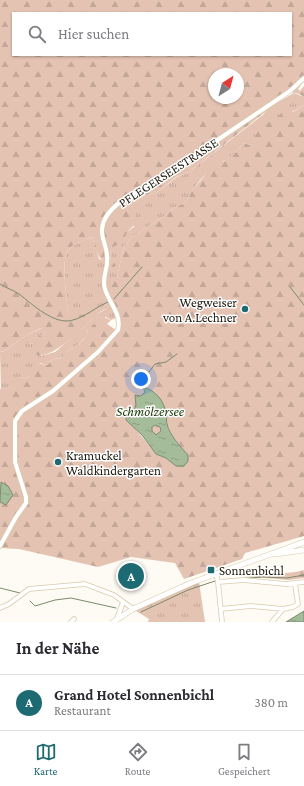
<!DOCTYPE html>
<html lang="de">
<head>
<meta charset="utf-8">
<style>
  :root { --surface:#fff; --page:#f2f2f3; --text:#2b2b33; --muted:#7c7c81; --line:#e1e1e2; --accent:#1e6a72 }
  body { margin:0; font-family:"Crimson Pro",serif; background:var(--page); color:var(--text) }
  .compass { position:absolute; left:208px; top:68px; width:36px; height:36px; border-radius:50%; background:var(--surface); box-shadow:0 1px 3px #0004; rotate:36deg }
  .you { position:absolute; left:141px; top:379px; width:14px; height:14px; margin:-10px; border:3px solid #fff; border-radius:50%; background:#1a73e8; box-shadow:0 0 0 6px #1a73e833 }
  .badge { display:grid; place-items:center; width:26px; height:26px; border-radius:50%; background:var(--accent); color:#fff; font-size:13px; font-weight:700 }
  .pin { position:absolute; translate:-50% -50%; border:2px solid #fff; box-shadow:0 1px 4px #0006 }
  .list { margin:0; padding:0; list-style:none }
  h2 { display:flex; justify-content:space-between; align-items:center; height:52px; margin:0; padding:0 16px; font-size:17px }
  h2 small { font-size:13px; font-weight:400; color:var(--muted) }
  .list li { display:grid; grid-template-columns:26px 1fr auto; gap:12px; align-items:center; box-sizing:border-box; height:56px; padding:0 16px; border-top:1px solid var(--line) }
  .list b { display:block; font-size:15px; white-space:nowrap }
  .list p { margin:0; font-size:13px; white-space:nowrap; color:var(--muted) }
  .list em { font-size:13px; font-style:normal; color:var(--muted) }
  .icon { flex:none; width:22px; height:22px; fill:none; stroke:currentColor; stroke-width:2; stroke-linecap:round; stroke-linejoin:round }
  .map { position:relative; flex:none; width:304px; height:622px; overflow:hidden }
  .search { position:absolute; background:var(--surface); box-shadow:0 1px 3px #0004; left:12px; right:12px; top:12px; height:44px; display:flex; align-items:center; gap:10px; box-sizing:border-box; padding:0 14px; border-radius:0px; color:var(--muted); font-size:15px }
  .sheet { height:108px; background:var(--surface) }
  nav { display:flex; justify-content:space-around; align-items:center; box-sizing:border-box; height:56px; border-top:1px solid var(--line); background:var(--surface); font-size:11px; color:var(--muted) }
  nav a { display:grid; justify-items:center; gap:2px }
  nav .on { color:var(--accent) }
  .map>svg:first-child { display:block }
  .grass { fill:url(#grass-tufts) }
  .forest { fill:url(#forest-firs); fill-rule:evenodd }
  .water { fill:url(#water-ripples); stroke:#7b8b6f; fill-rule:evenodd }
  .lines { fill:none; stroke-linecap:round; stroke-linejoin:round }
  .stream { stroke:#7b8b6f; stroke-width:1 }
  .minor-casing { stroke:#d7cbab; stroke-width:5.5 }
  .major-casing { stroke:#d7cbab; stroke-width:6 }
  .minor { stroke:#fff; stroke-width:4 }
  .major { stroke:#fff; stroke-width:5 }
  .poi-dot { fill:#1e6a72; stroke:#fff; stroke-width:1.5 }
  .labels { text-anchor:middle; stroke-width:3; stroke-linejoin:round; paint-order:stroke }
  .street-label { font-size:13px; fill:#1c180c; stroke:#fff }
  .poi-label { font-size:13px; fill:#1c180c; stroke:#fff; text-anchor:start }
  .water-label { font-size:14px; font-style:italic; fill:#193906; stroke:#fff }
</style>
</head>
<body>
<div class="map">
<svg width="304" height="622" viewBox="0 0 304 622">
  <defs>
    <pattern id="grass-tufts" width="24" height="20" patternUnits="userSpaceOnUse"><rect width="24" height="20" fill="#e4c3b3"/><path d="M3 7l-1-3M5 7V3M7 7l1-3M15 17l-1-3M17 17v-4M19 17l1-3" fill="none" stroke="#c3a799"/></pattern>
    <pattern id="forest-firs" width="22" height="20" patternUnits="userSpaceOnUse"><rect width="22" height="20" fill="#e4c3b3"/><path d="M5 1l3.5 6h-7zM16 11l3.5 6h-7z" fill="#c3a799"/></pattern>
    <pattern id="water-ripples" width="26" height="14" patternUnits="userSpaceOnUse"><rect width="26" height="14" fill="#a4bc9a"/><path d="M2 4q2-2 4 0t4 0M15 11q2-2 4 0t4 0" fill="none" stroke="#8da184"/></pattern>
  </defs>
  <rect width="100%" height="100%" fill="#fdfbf4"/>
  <path class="grass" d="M 294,93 L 304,97 L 304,105 L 256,133 L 253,144 L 250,145 L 244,143 L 234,154 L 206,173 L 193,189 L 186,202 L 174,208 L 163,217 L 132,237 L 124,246 L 117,277 L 108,303 L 89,316 L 76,316 L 67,313 C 69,296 57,257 72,246 C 78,242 86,240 92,237 L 99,259 L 109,263 L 111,269 L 110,248 C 124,242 122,234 134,227 L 130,202 L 136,196 L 140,198 L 148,194 L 156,193 L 177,177 L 189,172 L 264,114 L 266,109 Z
    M 108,308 L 113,308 L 116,318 L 111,320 L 106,317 L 88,329 L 86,337 L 78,345 L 70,349 L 61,358 L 53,359 L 47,365 L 40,363 L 30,376 L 25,379 L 20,377 L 10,387 L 1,390 L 0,352 L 5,351 L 25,336 L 42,328 L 45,333 L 27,343 L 34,344 L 41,356 L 55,352 L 91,321 L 95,315 Z
    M 199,582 L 205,622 L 148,622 L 149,619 L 133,609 Z"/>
  <path class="forest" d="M 0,0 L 304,0 L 304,81 L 298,89 L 300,91 L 304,86 L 304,97 C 301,95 296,92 292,93 C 285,94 267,108 264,113 L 189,172 L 176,177 L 156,193 L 148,194 L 140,198 L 136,196 L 130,202 L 137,219 L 136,223 L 129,230 L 120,244 L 110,248 L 110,258 L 116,265 L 111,270 L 109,263 C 96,261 96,247 92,237 C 86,240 78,242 72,246 C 57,257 69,296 67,313 C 90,317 89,315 108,303 L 106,294 L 109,284 L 117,277 L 124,246 L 132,237 L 163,217 L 174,208 L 186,202 L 193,189 L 202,179 L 213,162 L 223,162 L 226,159 L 234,154 L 244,143 L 250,145 L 252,144 L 256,133 L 269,122 L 286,111 L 293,112 L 304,105 L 304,536 L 245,553 L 242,559 L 184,579 L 175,563 L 131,557 L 98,567 L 19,549 L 0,548 L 0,389 L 10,387 L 12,382 L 20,377 L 25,379 L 30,376 L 36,363 L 47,365 L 53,359 L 61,358 L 70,349 L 78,345 L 86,337 L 88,329 L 103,317 L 111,320 L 107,324 L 116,330 C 118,323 116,315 113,308 C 104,307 96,314 91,321 C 80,330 46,366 32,352 L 34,344 L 26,343 L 45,333 L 41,328 L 25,336 L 5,351 L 0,352 ZM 13,13 L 291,13 L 291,55 L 13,55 ZM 214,74 L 238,74 L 238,98 L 214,98 ZM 143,388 L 166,415 C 166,431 178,444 188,455 L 176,466 L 166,458 L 156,454 L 126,417 L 129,418 L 136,406 L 136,395 L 141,396 L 145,392 Z
    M151.5 430a4.5 4.5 0 1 1 9 0a4.5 4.5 0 1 1-9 0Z
    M 304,570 L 304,578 L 289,580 L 243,576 C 263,571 284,576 304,570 Z"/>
  <path class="water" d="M 143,387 C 156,391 164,400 166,414 C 167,418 166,421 167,424 C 170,436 180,446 188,455 L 188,461 L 184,466 L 176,466 L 166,458 L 156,454 L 142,435 L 126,420 L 126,417 L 129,418 L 136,406 L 135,395 L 141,396 L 145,392 ZM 155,425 L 160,427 L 161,431 L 156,435 L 152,431 L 152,427 Z
    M 1,482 L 8,486 L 13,495 L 6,505 L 0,502 Z
    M 304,611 L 304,622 L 286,622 Z"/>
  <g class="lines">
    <path class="stream" d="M 0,284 C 6,288 13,290 19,294 C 32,304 55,326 73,320 C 85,317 96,307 108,302
      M 290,287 L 304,305
      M 114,299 L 142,267
      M 143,387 L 146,376 L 155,364 L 166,362 L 177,354
      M 221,580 L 263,577 L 287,578 L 304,575
      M 0,588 L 20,593
      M 30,601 L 35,606 L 55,600 L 71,598 L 116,608
      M 141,612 L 188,590 L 215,581"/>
    <g class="minor-casing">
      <path id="minor" d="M 0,546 L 16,517 L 26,503 L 26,497 L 15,462 L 15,421 L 22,411 L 53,391 L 98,352 L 118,330 C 122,314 109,303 105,289 C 101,277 109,268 107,256 C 107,247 101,238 102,229 C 104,206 136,192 154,183 L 290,91 L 304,78
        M 216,573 L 218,582 L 222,622
        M 218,582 L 244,580 L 286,584 L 304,582
        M 0,608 L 9,604 L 29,589 L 85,584 L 114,595 L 133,609
        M 221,609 L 251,606 L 283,609
        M 117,619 L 123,602
        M 71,622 L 74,619
        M 272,622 L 283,609 L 293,607 L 298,604 L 295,584"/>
    </g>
    <g class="major-casing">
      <path id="major" d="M 276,554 L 304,550
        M 113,622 L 133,609 L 191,583 L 304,542"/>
    </g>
    <use href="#minor" class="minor"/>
    <use href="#major" class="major"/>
  </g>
  <g class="poi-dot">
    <circle cx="245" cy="309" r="4"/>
    <circle cx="58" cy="462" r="4"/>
    <rect x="207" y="566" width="8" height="8" rx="2"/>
  </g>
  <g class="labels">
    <g class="street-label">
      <text transform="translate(168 172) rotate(-33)" y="5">PFLEGERSEESTRASSE</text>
    </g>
    <g class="poi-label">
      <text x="237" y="307" text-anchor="end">Wegweiser<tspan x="237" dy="15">von A.Lechner</tspan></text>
      <text x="66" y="460">Kramuckel<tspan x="66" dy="15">Waldkindergarten</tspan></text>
      <text x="219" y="575">Sonnenbichl</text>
    </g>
    <g class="water-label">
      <text x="150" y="416">Schmölzersee</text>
    </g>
  </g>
</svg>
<svg class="compass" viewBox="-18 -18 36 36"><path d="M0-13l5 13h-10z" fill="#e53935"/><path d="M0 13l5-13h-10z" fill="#7c7c81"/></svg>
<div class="you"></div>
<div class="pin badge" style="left:131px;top:576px">A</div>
<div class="search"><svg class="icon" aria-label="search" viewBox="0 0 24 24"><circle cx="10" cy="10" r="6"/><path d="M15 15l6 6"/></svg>Hier suchen</div>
</div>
<section class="sheet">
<h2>In der Nähe<small></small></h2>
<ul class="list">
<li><span class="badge">A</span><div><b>Grand Hotel Sonnenbichl</b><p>Restaurant</p></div><em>380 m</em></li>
</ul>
</section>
<nav>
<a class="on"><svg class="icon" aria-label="map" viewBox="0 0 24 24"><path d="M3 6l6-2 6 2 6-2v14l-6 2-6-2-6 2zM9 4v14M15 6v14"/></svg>Karte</a>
<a><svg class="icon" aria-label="directions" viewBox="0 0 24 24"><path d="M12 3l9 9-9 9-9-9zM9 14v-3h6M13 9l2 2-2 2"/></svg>Route</a>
<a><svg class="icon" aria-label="saved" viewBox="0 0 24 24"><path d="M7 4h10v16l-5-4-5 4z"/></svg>Gespeichert</a>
</nav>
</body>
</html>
